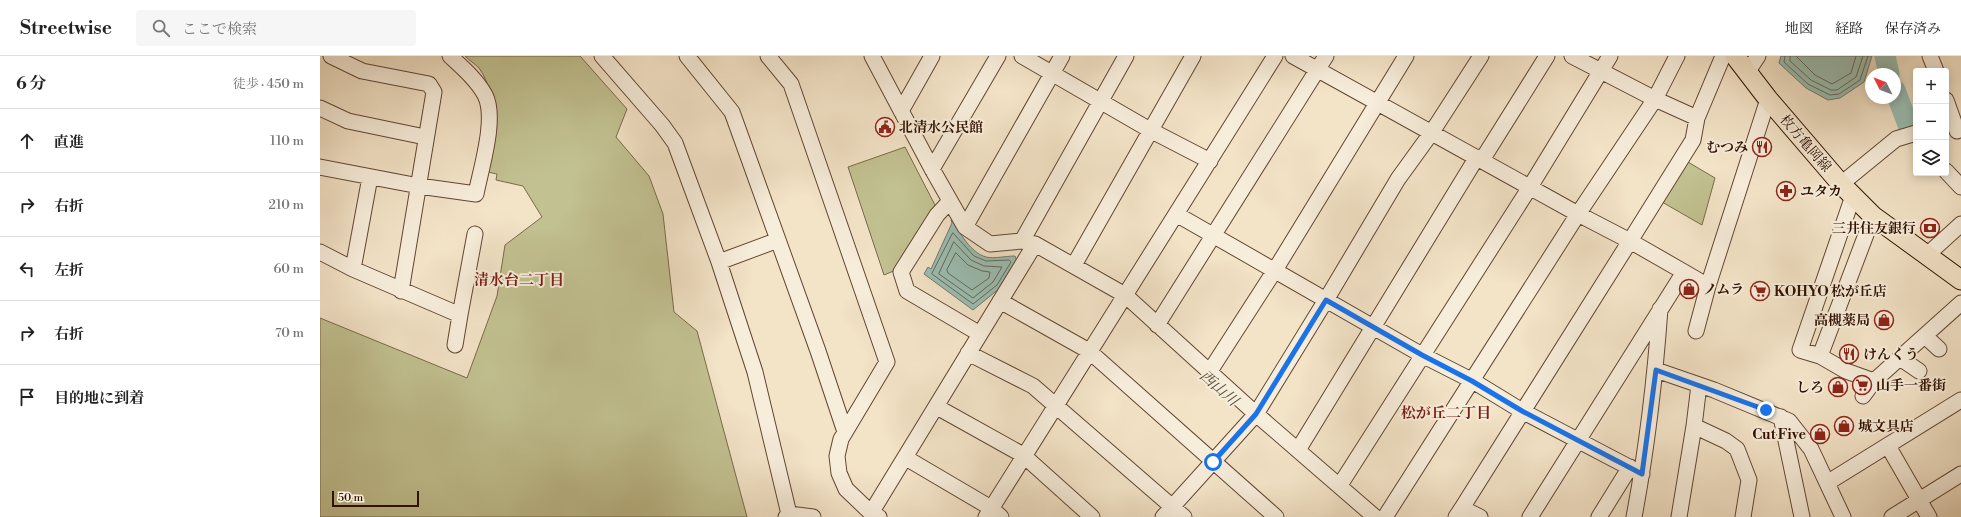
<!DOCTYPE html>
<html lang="ja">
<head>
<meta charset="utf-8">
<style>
  :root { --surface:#fff; --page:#f6f6f6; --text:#222; --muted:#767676; --line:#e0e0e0 }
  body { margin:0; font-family:"Libre Bodoni","Noto Serif JP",serif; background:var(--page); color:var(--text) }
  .controls { position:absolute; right:12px; top:12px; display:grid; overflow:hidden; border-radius:4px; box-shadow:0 2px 10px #0003 }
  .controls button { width:36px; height:36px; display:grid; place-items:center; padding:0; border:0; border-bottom:1px solid var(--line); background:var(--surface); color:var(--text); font:20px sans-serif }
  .compass { position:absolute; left:1545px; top:12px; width:36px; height:36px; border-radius:50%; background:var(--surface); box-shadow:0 2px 10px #0003; rotate:312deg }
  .scale { position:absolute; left:12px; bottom:10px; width:87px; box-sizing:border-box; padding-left:4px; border:2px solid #311201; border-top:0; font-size:11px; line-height:14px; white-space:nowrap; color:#311201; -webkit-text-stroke:3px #f7eddb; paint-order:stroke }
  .stop { position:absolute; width:12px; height:12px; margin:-9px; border:3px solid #1a73e8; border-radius:50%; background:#fff }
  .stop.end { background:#1a73e8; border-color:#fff; box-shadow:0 1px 4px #0008 }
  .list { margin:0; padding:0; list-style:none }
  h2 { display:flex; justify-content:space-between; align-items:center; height:52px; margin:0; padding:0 16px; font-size:17px }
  h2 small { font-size:13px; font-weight:400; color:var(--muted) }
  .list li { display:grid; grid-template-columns:26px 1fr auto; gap:12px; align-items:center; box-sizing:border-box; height:64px; padding:0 16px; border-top:1px solid var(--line) }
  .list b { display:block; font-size:15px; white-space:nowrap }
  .list em { font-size:13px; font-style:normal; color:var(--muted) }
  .icon { flex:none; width:22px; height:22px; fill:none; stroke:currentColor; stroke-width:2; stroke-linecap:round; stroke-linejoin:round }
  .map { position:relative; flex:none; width:1641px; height:461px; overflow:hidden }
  header { display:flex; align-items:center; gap:24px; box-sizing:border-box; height:56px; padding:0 20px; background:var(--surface); border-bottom:1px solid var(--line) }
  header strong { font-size:19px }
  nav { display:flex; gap:22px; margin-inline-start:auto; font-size:14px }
  .search { width:280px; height:36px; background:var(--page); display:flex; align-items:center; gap:10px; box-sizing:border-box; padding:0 14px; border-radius:4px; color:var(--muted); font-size:15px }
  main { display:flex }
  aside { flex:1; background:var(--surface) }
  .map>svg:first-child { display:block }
  .green { fill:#c2c191; stroke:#7a6a49 }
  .water { fill:#9bbeb3; stroke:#71796c }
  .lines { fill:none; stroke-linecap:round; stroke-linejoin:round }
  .shore { stroke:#66685a; stroke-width:1 }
  .river { stroke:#9bbeb3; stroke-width:21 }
  .minor-casing { stroke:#624632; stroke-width:17 }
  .major-casing { stroke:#311201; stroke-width:21 }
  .minor { stroke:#f7eddb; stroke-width:15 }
  .major { stroke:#f3e3c7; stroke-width:19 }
  .route { stroke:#1a73e8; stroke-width:5 }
  .labels { text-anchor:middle; stroke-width:4; stroke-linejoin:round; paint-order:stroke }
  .poi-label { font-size:14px; font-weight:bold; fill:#311201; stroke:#f7eddb; text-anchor:start }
  .street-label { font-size:14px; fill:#311201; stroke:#f7eddb }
  .neighbourhood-label { font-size:15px; font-weight:bold; fill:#7a1f14; stroke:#f7eddb }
  .water-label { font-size:15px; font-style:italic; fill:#564e3f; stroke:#f7eddb }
</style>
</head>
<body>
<header>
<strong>Streetwise</strong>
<div class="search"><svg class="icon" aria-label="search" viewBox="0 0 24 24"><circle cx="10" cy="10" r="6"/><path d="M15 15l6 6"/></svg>ここで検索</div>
<nav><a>地図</a><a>経路</a><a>保存済み</a></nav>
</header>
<main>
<aside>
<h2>6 分<small>徒歩 · 450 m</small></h2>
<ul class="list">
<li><svg class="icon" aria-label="ahead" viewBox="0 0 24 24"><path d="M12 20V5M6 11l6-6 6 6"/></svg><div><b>直進</b></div><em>110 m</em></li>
<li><svg class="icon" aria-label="right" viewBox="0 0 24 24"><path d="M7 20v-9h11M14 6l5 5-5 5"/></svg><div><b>右折</b></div><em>210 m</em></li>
<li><svg class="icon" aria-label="left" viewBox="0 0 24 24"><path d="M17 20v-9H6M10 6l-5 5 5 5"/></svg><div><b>左折</b></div><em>60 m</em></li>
<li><svg class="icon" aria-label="right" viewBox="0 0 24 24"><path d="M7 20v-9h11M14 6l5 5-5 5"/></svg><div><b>右折</b></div><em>70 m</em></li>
<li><svg class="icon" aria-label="arrive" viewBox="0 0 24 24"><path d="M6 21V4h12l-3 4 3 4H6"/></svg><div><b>目的地に到着</b></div></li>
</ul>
</aside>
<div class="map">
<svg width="1641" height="461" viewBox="0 0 1641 461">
  <rect width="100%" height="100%" fill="#f3e3c7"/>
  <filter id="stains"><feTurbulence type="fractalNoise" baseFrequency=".005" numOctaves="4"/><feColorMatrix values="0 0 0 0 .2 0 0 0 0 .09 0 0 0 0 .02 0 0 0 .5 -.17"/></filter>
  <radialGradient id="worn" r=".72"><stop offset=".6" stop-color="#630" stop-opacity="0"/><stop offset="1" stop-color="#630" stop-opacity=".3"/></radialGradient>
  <path class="green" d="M 145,0 L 260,0 L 307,53 L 296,81 L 329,120 L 343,158 L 354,256 L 377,275 L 427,461 L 0,461 L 0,262 L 147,322 L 177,240 L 185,189 L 222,161 L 203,130 L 176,124 L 177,118 L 168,116 C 170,83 180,41 159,12 C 155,8 149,4 145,0 Z
    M 585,91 L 616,151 L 576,214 L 564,219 L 528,111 Z
    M 1368,106 L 1395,122 L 1382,169 L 1342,146 Z"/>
  <path class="water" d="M 1461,0 L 1552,0 L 1544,26 L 1520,42 L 1508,44 L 1486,32 L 1459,7 Z
    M 633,163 C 639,177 651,197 666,201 C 674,203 686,200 695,200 L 697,205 L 680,232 L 653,254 L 604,218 L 608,211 L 611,213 L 632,167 L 631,164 Z"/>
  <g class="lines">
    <path class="shore" d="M 1465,0 L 1464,6 L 1488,28 L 1510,39 L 1519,38 L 1540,24 L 1548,0
      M 1470,0 L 1470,5 L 1491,24 L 1511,34 L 1517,34 L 1536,21 L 1543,0
      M 1476,0 L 1495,19 L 1512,28 L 1531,17 L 1536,0
      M 633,177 L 654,200 L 666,205 L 689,204 L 691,206 L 677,229 L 653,248 L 612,218 Z
      M 634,186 L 651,204 L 664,210 L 682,211 L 673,226 L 653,242 L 619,218 Z
      M 636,197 L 648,209 L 662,215 L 670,216 L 669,222 L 652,234 L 628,217 L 627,214 Z"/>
    <path class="river" d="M 1565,0 L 1569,18
      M 1575,34 L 1590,74"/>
    <g class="minor-casing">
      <path id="minor" d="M 11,0 L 42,15 L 109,28 L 114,36 L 81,235
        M 282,0 L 342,69 L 355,87 L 399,206 L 435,316 L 469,458
        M 367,0 L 412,56 L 498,295 L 525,376
        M 448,0 L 471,28 L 567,306 L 521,383 L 517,400 L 519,417 L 526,433 L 551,457 L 559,461
        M 552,0 L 612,113 L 645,171 L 670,188 L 702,185 L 715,188 L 805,239 L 936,358 L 1055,461
        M 702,0 L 830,74 L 890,105
        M 973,0 L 1258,158 L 1310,185 L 1142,452
        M 1252,0 L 1335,43 L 1377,62
        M 1610,0 L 1616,15
        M 1428,15 L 1438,0
        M 1626,44 L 1637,75
        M 0,52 L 28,65 L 105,81
        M 581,55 L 612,0
        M 1162,104 L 1227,0
        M 0,111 L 99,130 L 156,138 C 161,112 177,62 165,39 C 157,24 142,11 130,0
        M 612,113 L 678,0
        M 1626,115 L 1641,131
        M 1521,128 L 1576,83 L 1596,77
        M 1533,140 L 1480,294 L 1500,300 L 1526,315 L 1554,325 L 1543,340
        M 630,145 L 617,159 L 581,216 L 587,235 L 660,278
        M 856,158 L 1102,299 L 1153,325 L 1202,355 L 1322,418
        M 645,171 L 742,0
        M 702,185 L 806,0
        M 0,196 L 33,213 L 140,259 L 135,289
        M 1607,199 L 1641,168
        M 399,206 L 458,184
        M 754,209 L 873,0
        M 33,213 L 50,121
        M 1364,216 L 1388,230 L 1376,275
        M 1388,230 L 1448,43
        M 680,245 L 769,295 L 956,461
        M 140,259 L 155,178
        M 837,269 L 1006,0
        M 1605,280 L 1619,293
        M 648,297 L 713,330 L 864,461
        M 1500,300 L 1553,160
        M 1580,302 L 1599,315
        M 1336,314 L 1394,334 L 1469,365 L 1491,393 L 1523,461
        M 890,315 L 955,214 L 1086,0
        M 1554,325 L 1641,247
        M 617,351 L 703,399 L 772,461
        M 1461,361 L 1482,461
        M 1374,370 L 1379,329
        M 1568,390 L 1609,461
        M 978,394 L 1157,101
        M 586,402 L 671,452 L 681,461
        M 1507,427 L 1641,344
        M 1020,429 L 1210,131 L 1290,0
        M 551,457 L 715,188
        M 466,461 L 469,458 L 493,461
        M 666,461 C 761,307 859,154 955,0
        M 843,461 L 936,358 L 1006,244 L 1078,123 L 1112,76 L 1161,0
        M 1065,461 L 1258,158 L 1335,43 L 1357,0
        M 1136,461 L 1142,452 L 1160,461
        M 1210,461 L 1364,216 L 1310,185 L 1373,84 L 1377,62 L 1403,0
        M 1279,461 L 1310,411
        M 1314,461 C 1327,392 1335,323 1340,253
        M 1359,461 L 1374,370 L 1406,385 L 1417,393 L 1429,424 L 1423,461
        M 1572,461 L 1641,418"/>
    </g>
    <g class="major-casing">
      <path id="major" d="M 1415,0 L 1448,43 L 1521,128 L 1553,160 L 1641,224"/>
    </g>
    <use href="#minor" class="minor"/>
    <use href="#major" class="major"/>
  </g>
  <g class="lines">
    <path class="route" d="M 893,406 L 936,358 L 1006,244 L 1102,299 L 1152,325 L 1202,355 L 1322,418 L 1336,314 L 1446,354"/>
  </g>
  <defs>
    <g id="civic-ring" transform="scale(1)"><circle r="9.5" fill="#f7eddb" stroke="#8f2418" stroke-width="1.5"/><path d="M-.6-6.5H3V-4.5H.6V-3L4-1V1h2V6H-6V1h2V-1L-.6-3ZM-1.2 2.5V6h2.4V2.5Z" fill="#8f2418"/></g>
    <g id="restaurant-ring" transform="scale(1)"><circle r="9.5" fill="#f7eddb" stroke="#8f2418" stroke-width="1.5"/><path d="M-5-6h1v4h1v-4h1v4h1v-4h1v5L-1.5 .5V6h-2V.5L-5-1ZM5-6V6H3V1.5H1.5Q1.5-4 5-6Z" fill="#8f2418"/></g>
    <g id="pharmacy-ring" transform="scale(1)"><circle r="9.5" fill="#f7eddb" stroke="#8f2418" stroke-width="1.5"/><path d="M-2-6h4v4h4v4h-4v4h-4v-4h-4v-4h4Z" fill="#8f2418"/></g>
    <g id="bank-ring" transform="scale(1)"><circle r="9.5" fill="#f7eddb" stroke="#8f2418" stroke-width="1.5"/><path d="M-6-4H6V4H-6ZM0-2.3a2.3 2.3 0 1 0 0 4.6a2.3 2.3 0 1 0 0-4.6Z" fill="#8f2418"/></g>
    <g id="shop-ring" transform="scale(1)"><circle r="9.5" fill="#f7eddb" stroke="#8f2418" stroke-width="1.5"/><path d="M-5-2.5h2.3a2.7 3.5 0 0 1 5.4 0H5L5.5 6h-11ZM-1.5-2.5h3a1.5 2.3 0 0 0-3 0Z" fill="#8f2418"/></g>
    <g id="supermarket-ring" transform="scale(1)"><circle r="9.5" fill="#f7eddb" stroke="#8f2418" stroke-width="1.5"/><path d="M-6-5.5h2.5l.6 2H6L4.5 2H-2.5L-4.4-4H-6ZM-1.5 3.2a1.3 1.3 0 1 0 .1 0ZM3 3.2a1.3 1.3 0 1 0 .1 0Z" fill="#8f2418"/></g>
  </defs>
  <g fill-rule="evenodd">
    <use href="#civic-ring" x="565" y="71"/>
    <use href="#restaurant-ring" x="1442" y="91"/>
    <use href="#pharmacy-ring" x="1466" y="135"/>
    <use href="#bank-ring" x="1610" y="172"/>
    <use href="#shop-ring" x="1369" y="233"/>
    <use href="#supermarket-ring" x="1440" y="235"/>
    <use href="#shop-ring" x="1564" y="264"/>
    <use href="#restaurant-ring" x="1529" y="298"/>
    <use href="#supermarket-ring" x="1542" y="329"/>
    <use href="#shop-ring" x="1518" y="331"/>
    <use href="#shop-ring" x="1524" y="370"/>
    <use href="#shop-ring" x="1500" y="378"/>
  </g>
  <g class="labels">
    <g class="poi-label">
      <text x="579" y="76">北清水公民館</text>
      <text x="1428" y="96" text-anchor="end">むつみ</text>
      <text x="1480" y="140">ユタカ</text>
      <text x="1596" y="177" text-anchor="end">三井住友銀行</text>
      <text x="1383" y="238">ノムラ</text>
      <text x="1454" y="240">KOHYO 松が丘店</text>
      <text x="1550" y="269" text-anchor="end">高槻薬局</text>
      <text x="1543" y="303">けんくう</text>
      <text x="1556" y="334">山手一番街</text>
      <text x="1504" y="336" text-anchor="end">しろ</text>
      <text x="1538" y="375">城文具店</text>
      <text x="1486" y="383" text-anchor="end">Cut Five</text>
    </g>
    <g class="street-label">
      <text transform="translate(1486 87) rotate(49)" y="5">枚方亀岡線</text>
    </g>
    <g class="neighbourhood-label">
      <text x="199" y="229">清水台二丁目</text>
      <text x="1126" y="362">松が丘二丁目</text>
    </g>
    <g class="water-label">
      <text transform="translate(899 332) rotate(41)" y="5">西山川</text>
    </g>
  </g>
  <rect width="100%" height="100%" filter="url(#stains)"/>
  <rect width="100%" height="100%" fill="url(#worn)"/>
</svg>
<div class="controls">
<button>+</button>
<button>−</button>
<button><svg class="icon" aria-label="layers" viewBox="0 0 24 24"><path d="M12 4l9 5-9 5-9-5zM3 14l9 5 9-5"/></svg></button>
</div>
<svg class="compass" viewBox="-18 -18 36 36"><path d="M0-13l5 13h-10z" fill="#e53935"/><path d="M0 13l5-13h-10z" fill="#767676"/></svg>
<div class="scale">50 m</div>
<div class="stop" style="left:893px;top:406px"></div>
<div class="stop end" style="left:1446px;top:354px"></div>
</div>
</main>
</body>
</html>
